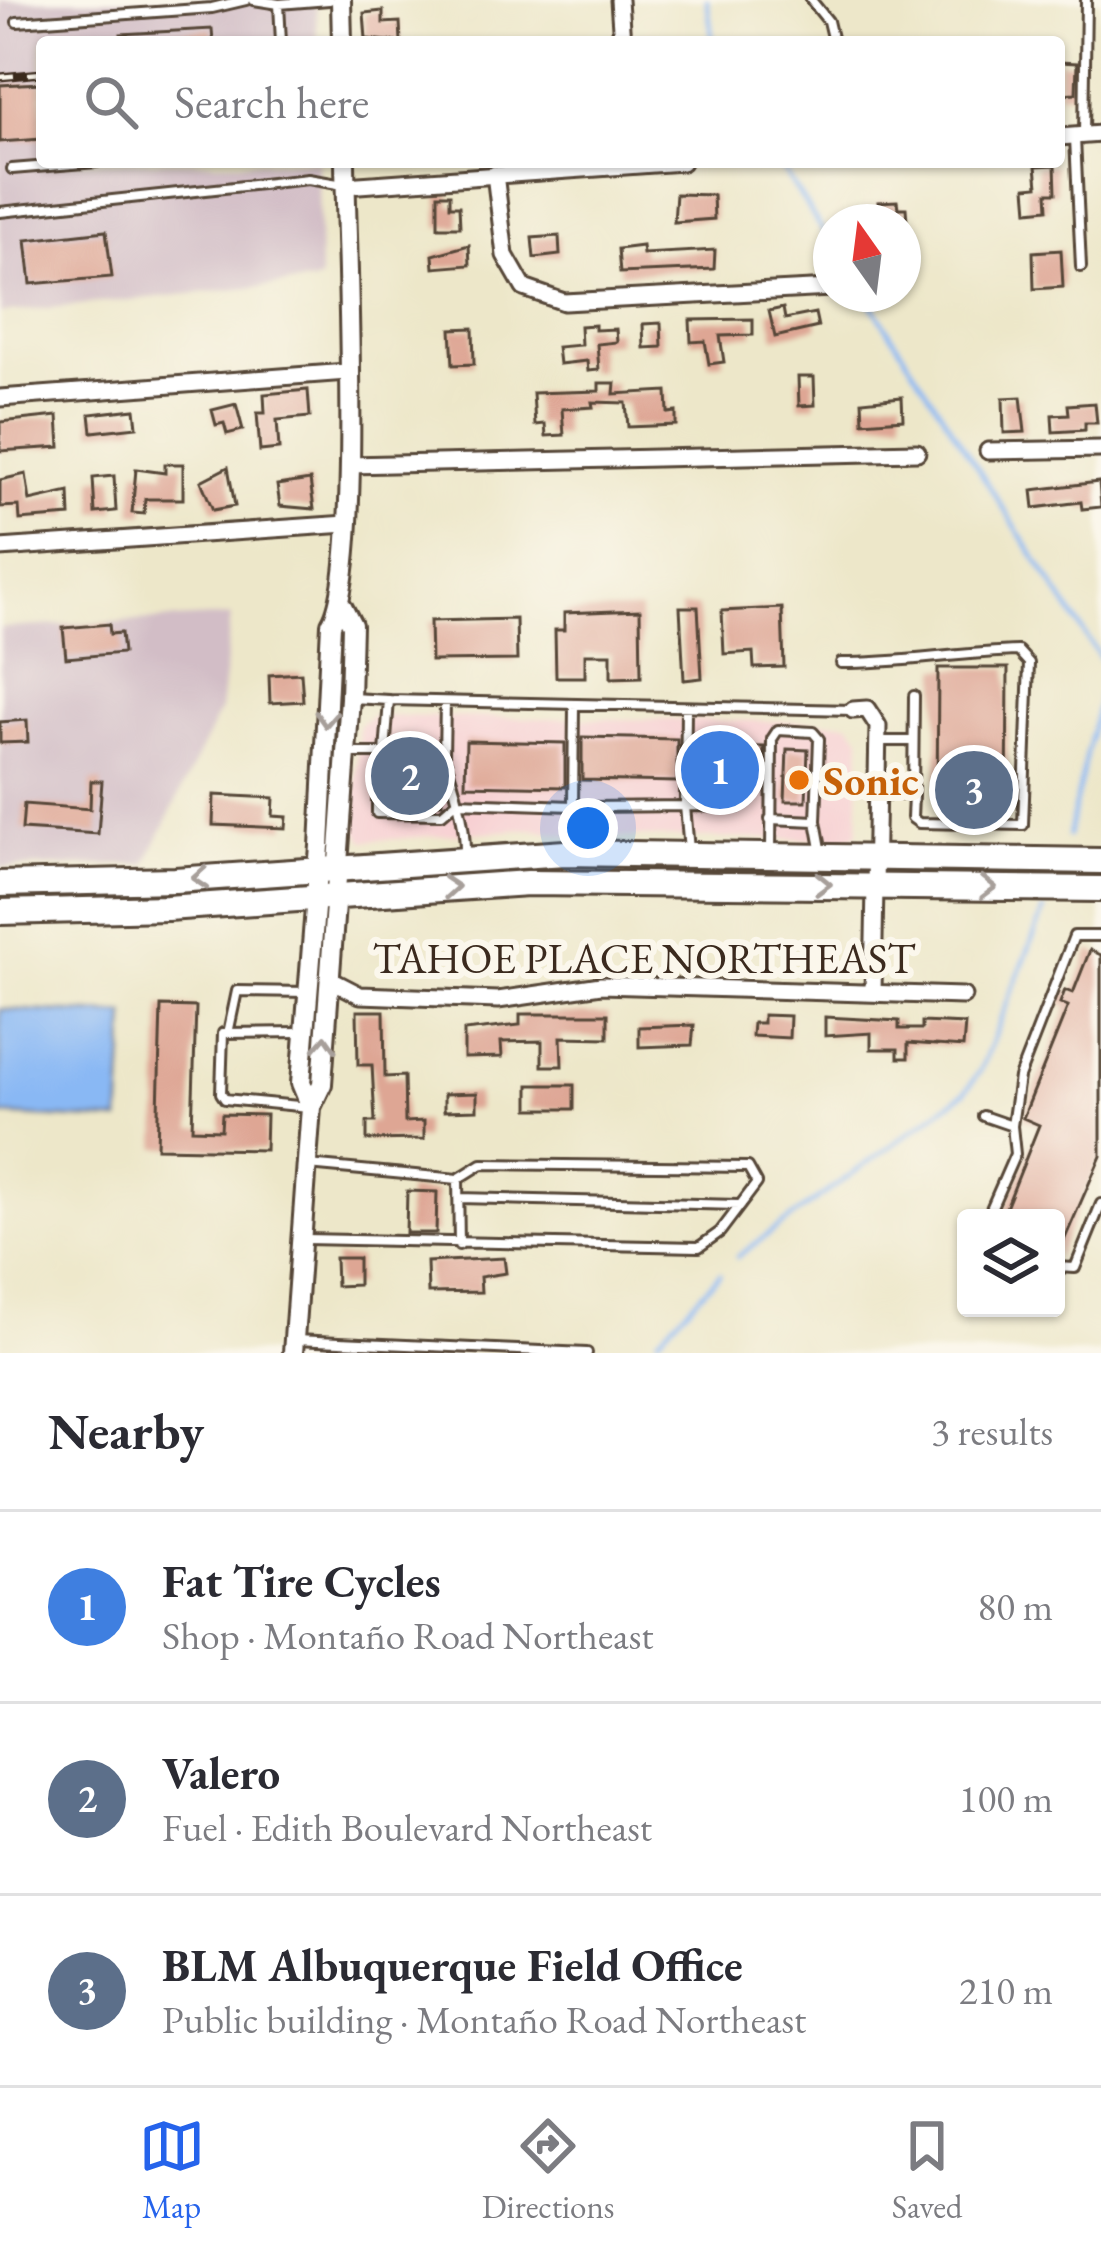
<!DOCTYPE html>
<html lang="en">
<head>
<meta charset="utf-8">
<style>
  :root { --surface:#fff; --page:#f2f2f3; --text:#2b2b33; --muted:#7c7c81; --line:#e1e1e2; --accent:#2563eb }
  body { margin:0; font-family:"EB Garamond",serif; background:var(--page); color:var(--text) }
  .controls { position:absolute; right:36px; bottom:36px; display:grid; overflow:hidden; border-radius:12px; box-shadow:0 3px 9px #0004 }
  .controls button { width:108px; height:108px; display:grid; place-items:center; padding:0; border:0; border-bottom:3px solid var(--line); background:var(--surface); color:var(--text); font:60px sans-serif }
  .compass { position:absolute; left:813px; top:204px; width:108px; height:108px; border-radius:50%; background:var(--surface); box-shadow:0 3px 9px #0004; rotate:346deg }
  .you { position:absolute; left:588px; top:828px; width:42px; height:42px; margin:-30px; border:9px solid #fff; border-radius:50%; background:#1a73e8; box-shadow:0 0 0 18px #1a73e833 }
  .badge { display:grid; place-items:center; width:78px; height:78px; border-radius:50%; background:var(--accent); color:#fff; font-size:39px; font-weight:700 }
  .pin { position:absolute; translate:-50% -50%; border:6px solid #fff; box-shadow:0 3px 12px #0006 }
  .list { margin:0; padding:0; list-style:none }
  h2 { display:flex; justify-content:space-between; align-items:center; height:156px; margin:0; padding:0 48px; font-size:51px }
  h2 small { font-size:39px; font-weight:400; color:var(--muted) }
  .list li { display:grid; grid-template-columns:78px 1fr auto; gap:36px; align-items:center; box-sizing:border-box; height:192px; padding:0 48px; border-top:3px solid var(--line) }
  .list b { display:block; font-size:45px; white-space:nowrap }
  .list p { margin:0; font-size:39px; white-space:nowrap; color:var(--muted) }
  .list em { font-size:39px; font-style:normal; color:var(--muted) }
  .icon { flex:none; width:66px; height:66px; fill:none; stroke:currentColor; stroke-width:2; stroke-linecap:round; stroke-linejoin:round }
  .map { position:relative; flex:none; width:1101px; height:1353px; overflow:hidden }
  .search { position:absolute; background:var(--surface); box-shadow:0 3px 9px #0004; left:36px; right:36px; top:36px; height:132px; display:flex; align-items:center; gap:30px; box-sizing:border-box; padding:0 42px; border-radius:12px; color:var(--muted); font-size:45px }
  .sheet { height:732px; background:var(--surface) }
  nav { display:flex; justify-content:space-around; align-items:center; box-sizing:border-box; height:168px; border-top:3px solid var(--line); background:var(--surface); font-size:33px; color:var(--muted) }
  nav a { display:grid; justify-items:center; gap:6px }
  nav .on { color:var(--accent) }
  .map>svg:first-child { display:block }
  .built { fill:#f7cfd2 }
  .industrial { fill:#d2bdc6 }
  .water { fill:#89b8f4; stroke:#627189; stroke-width:3 }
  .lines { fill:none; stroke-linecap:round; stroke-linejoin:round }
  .stream { stroke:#89b8f4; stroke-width:4.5 }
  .building { fill:#dea694 }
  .service-casing { stroke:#564638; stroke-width:14 }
  .minor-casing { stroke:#564638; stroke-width:21 }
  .tertiary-casing { stroke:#564638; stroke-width:24 }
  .primary-casing { stroke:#564638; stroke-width:30 }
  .service { stroke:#fff; stroke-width:8 }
  .minor { stroke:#fff; stroke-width:15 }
  .tertiary { stroke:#fff; stroke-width:18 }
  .primary { stroke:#fff; stroke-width:24 }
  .rail-casing { stroke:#3b2a1e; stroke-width:9 }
  .rail { stroke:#fbf7ec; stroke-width:4.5; stroke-dasharray:14; stroke-linecap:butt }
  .oneway { stroke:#a79f9a }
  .food-dot { fill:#e8710a; stroke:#fbf7ec; stroke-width:4.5 }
  .labels { text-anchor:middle; stroke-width:12; stroke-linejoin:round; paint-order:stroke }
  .food-label { font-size:42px; font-weight:bold; fill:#c56008; stroke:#fbf7ec; text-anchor:start }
  .street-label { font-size:42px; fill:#3b2a1e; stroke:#fbf7ec }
</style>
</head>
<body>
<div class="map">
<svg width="1101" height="1353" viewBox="0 0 1101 1353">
  <rect width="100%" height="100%" fill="#fbf7ec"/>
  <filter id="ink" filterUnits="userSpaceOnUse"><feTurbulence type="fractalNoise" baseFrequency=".00833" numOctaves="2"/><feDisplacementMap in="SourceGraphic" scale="24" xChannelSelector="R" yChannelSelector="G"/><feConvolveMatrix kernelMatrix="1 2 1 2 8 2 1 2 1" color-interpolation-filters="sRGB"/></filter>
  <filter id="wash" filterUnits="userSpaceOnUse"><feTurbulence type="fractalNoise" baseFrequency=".004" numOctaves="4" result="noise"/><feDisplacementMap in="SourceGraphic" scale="48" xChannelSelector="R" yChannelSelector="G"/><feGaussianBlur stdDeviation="2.7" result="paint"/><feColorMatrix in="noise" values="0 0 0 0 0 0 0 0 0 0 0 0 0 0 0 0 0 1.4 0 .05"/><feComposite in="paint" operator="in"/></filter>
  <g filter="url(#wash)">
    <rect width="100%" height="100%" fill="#ede7c9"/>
    <path class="built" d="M 372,716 L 848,722 L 861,736 L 858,832 L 849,840 L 570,836 L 532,829 L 364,841 L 353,826 L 359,726 Z"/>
    <path class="industrial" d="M 0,0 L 316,0 L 317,42 L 42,42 L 42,162 L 318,162 L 320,281 L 0,313 Z
      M 231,616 L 220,710 L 146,864 L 0,868 L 0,628 Z"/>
    <path class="water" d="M 0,1009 L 126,1015 L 120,1121 L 0,1115 Z"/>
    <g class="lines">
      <path class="stream" d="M 707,0 L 713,42
        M 780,166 L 831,243
        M 865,294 L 1101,659
        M 1068,836 L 1101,689
        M 737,1257 L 964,1093 L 980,1071 L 1044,911
        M 658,1338 L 720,1274"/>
    </g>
    <g id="blocks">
      <path class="building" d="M 383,11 L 383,23 L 400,22 L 401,42 L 366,39 L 364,13 Z
        M 212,29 L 213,42 L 121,42 L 121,34 Z
        M 1059,62 L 1077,63 L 1076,93 L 1059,94 Z
        M 42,83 L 42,139 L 0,142 L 0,85 Z
        M 1055,165 L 1056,193 L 1047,193 L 1048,209 L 1028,211 L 1026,187 L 1038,186 L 1036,166 Z
        M 438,194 L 450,194 L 450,206 L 459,206 L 460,227 L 438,227 Z
        M 676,194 L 713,195 L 714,219 L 674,222 Z
        M 897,201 L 898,208 L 906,208 L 907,222 L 879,222 L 878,202 Z
        M 106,231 L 112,277 L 31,284 L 26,240 Z
        M 559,236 L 560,255 L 534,258 L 532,238 Z
        M 469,245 L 470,265 L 434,268 L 433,255 Z
        M 642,246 L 643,254 L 715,250 L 714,269 L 620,273 L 618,249 Z
        M 1061,250 L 1063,287 L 1034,289 L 1033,252 Z
        M 783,308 L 785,319 L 815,313 L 818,327 L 775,337 L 769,311 Z
        M 753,319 L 753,335 L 720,336 L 724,362 L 709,364 L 705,341 L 691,342 L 690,320 Z
        M 661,323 L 662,347 L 644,348 L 643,324 Z
        M 595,325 L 595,330 L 616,329 L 617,342 L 597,344 L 599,370 L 588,371 L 587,361 L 559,364 L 557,347 L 581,345 L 580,326 Z
        M 473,328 L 474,364 L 453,365 L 451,329 Z
        M 798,377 L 814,377 L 815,405 L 799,406 Z
        M 599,383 L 615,383 L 614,394 L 667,391 L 668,413 L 676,412 L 676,425 L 628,427 L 626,403 L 592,402 L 593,407 L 562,409 L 564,435 L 546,436 L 545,424 L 535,425 L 533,393 L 599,391 Z
        M 308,390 L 310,417 L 277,420 L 279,449 L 260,451 L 257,413 L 265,413 L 264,394 Z
        M 902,397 L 903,419 L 863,422 L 862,401 Z
        M 1021,397 L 1025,432 L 1004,433 L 1003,398 Z
        M 1095,403 L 1097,423 L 1085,423 L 1085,430 L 1053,432 L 1052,415 L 1069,414 L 1068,405 Z
        M 236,404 L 243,430 L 227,434 L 224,423 L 216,425 L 212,410 Z
        M 135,409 L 137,427 L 92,432 L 90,414 Z
        M 58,416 L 60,447 L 0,451 L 0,422 Z
        M 165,464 L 183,464 L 183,499 L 145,499 L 144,514 L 132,513 L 136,469 L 165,473 Z
        M 228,467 L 235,506 L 213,510 L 201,481 Z
        M 26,474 L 30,501 L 69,492 L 70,516 L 20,520 L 19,506 L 0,507 L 0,480 Z
        M 114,476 L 116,511 L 95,513 L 93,478 Z
        M 310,480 L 314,509 L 280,506 L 277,485 Z
        M 1099,482 L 1101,507 L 1082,509 L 1081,502 L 1034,508 L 1032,490 Z
        M 680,607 L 698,607 L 702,678 L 684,680 Z
        M 782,608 L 784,667 L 754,668 L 753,652 L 724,654 L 722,611 Z
        M 640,610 L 641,677 L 611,678 L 611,654 L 585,654 L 585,677 L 556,677 L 555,630 L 564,630 L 564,613 Z
        M 516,619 L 517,660 L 431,661 L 430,621 Z
        M 109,624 L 110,634 L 121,633 L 123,653 L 66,658 L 63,628 Z
        M 938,668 L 1008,668 L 1007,805 L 937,805 Z
        M 301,673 L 303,701 L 270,703 L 269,675 Z
        M 27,720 L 28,742 L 0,743 L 0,722 Z
        M 582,737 L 677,739 L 677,782 L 582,780 Z
        M 466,741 L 565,743 L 565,787 L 465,785 Z
        M 698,746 L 764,747 L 762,793 L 697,792 Z
        M 787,749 L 808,750 L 806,801 L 785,801 Z
        M 404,770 L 424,770 L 424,780 L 442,780 L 442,803 L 385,805 L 385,777 L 404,777 Z
        M 91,781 L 102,781 L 98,834 L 22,829 L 24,804 L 90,809 Z
        M 214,795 L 274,798 L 273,816 L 287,817 L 286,828 L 213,825 Z
        M 1090,950 L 1101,955 L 1101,1156 L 1056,1259 L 1056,1218 L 1002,1218 L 1039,1125 L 1023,1118 L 1068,1006 L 1060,1003 L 1065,990 L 1073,993 Z
        M 161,1006 L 196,1007 L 192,1129 L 221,1130 L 222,1114 L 266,1115 L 265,1150 L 157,1148 Z
        M 357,1011 L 384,1011 L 385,1077 L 404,1076 L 405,1122 L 424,1121 L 424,1139 L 367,1140 L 367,1122 L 375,1122 L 372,1065 L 358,1065 Z
        M 520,1014 L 608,1014 L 608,1038 L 561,1037 L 562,1066 L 542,1066 L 542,1041 L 501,1042 L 502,1057 L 464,1058 L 464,1031 L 520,1025 Z
        M 763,1015 L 790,1016 L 789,1038 L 752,1036 L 753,1023 L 763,1023 Z
        M 825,1017 L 899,1021 L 899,1029 L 922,1029 L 922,1022 L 965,1024 L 963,1047 L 908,1043 L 908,1058 L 898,1058 L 898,1049 L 871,1049 L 871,1033 L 825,1036 Z
        M 694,1025 L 692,1045 L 639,1047 L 639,1027 Z
        M 529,1085 L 574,1085 L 574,1109 L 529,1109 Z
        M 477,1093 L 477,1110 L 444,1111 L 444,1094 Z
        M 407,1191 L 437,1192 L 436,1233 L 406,1233 Z
        M 335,1258 L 358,1258 L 358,1285 L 336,1286 Z
        M 504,1258 L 506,1273 L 480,1277 L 481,1292 L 428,1293 L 427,1262 Z"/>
    </g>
  </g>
  <g filter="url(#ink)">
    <use href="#blocks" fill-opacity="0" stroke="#564638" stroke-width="3"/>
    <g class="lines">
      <g class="service-casing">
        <path id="service" d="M 254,0 L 279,4
          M 811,0 L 828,21 L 833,42
          M 17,22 L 212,8 L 246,0
          M 281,42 L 279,4 L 329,0
          M 1084,134 L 1086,0
          M 1075,138 L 1081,267
          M 12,169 L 97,162
          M 0,212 L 308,179 L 344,185
          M 841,663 C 902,663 956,653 1018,651 L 1029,663 L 1023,825 L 919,823 L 912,818 L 913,795
          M 389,700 L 853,710
          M 686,707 L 685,806 L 738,807
          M 880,741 L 913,741
          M 347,753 L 385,753 L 389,700 L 351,698
          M 444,756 L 445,702
          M 879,795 L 913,795 L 914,696
          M 770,819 L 816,821
          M 589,851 L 590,807 L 685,806 L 689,850
          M 771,853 L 772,739 L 778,730 L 813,732 L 819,739 L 816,821 L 822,854
          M 465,856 C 466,823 455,787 444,756 L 385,753 L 377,775 L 377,813 L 442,814 L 456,802 L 573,806 L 574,705
          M 229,1029 L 237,991 L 308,992
          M 301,1032 L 223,1033 L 221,1093 L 225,1099 L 309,1107
          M 983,1116 L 1012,1126
          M 458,1179 L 459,1245
          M 459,1198 L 739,1205
          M 987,1218 L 1015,1154 L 1012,1126 L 1019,1077 L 1074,936 L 1101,936
          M 305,1239 L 699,1247 L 720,1232 L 757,1183 L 748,1167 L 482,1164 L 458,1179 L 308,1165
          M 1056,1267 L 1075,1268 L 1101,1204
          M 295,1340 L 587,1353"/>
      </g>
      <g class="minor-casing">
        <path id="minor" d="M 619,0 L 622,42
          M 1059,137 L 1101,134
          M 495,174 L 505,255 L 524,288 L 564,302 L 831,288
          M 345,186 L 682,162
          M 0,398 L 347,372
          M 988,451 L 1101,449
          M 349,465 L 917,452
          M 0,548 L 347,524
          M 853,710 L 867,709 L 878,726 L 873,993
          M 329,979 L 360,995 L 498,1000 L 601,985 L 963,996"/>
      </g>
      <g class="tertiary-casing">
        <path id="tertiary" d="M 341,0 L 342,42
          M 311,1107 L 301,1083 L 320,846 L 331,624 C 363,572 346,243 345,162
          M 293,1353 L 311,1107 L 322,1084 L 350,698 L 352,625 L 342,606"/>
      </g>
      <g class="primary-casing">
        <path id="primary" d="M 0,884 L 175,880 L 565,853 L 1101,861
          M 0,912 L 167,908 L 528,883 L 1101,889"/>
      </g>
      <use href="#service" class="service"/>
      <use href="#minor" class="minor"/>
      <use href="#tertiary" class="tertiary"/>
      <use href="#primary" class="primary"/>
      <g class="rail-casing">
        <path id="rail" d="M 0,77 L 42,73"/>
      </g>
      <use href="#rail" class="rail"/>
    </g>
    <defs><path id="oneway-chevron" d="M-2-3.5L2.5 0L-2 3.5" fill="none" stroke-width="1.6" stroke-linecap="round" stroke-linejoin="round" transform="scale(3)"/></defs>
    <g class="oneway">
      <use href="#oneway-chevron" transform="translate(326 719) rotate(93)"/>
      <use href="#oneway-chevron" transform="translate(200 878) rotate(176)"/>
      <use href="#oneway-chevron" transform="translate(823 884) rotate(1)"/>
      <use href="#oneway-chevron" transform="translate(451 887) rotate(-4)"/>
      <use href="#oneway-chevron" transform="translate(988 887) rotate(1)"/>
      <use href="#oneway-chevron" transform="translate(325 1044) rotate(-87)"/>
    </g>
  </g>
  <circle class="food-dot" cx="799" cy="780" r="12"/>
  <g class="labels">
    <g class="food-label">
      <text x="823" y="795">Sonic</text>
    </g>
    <g class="street-label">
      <text x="644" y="973">TAHOE PLACE NORTHEAST</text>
    </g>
  </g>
</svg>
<div class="controls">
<button><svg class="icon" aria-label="layers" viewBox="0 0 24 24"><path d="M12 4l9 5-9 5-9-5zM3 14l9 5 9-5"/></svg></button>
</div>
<svg class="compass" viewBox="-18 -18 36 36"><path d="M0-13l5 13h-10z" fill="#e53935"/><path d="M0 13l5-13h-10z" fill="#7c7c81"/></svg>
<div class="you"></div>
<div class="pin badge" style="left:720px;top:770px;background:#3f7fe0">1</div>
<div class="pin badge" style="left:410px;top:776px;background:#5c6f8a">2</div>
<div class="pin badge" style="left:974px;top:790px;background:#5c6f8a">3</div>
<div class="search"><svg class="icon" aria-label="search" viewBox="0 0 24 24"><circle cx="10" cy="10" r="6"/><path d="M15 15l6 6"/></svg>Search here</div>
</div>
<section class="sheet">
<h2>Nearby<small>3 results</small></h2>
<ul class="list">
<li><span class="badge" style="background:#3f7fe0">1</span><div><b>Fat Tire Cycles</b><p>Shop · Montaño Road Northeast</p></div><em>80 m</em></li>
<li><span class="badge" style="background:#5c6f8a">2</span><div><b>Valero</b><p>Fuel · Edith Boulevard Northeast</p></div><em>100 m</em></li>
<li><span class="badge" style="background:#5c6f8a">3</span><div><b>BLM Albuquerque Field Office</b><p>Public building · Montaño Road Northeast</p></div><em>210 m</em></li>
</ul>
</section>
<nav>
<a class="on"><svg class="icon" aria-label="map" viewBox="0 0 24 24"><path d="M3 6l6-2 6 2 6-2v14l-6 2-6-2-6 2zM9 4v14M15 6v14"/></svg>Map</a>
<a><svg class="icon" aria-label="directions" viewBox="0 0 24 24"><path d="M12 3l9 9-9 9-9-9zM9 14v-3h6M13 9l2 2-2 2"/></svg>Directions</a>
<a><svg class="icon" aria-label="saved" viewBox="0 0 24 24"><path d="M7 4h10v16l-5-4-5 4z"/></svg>Saved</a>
</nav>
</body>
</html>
